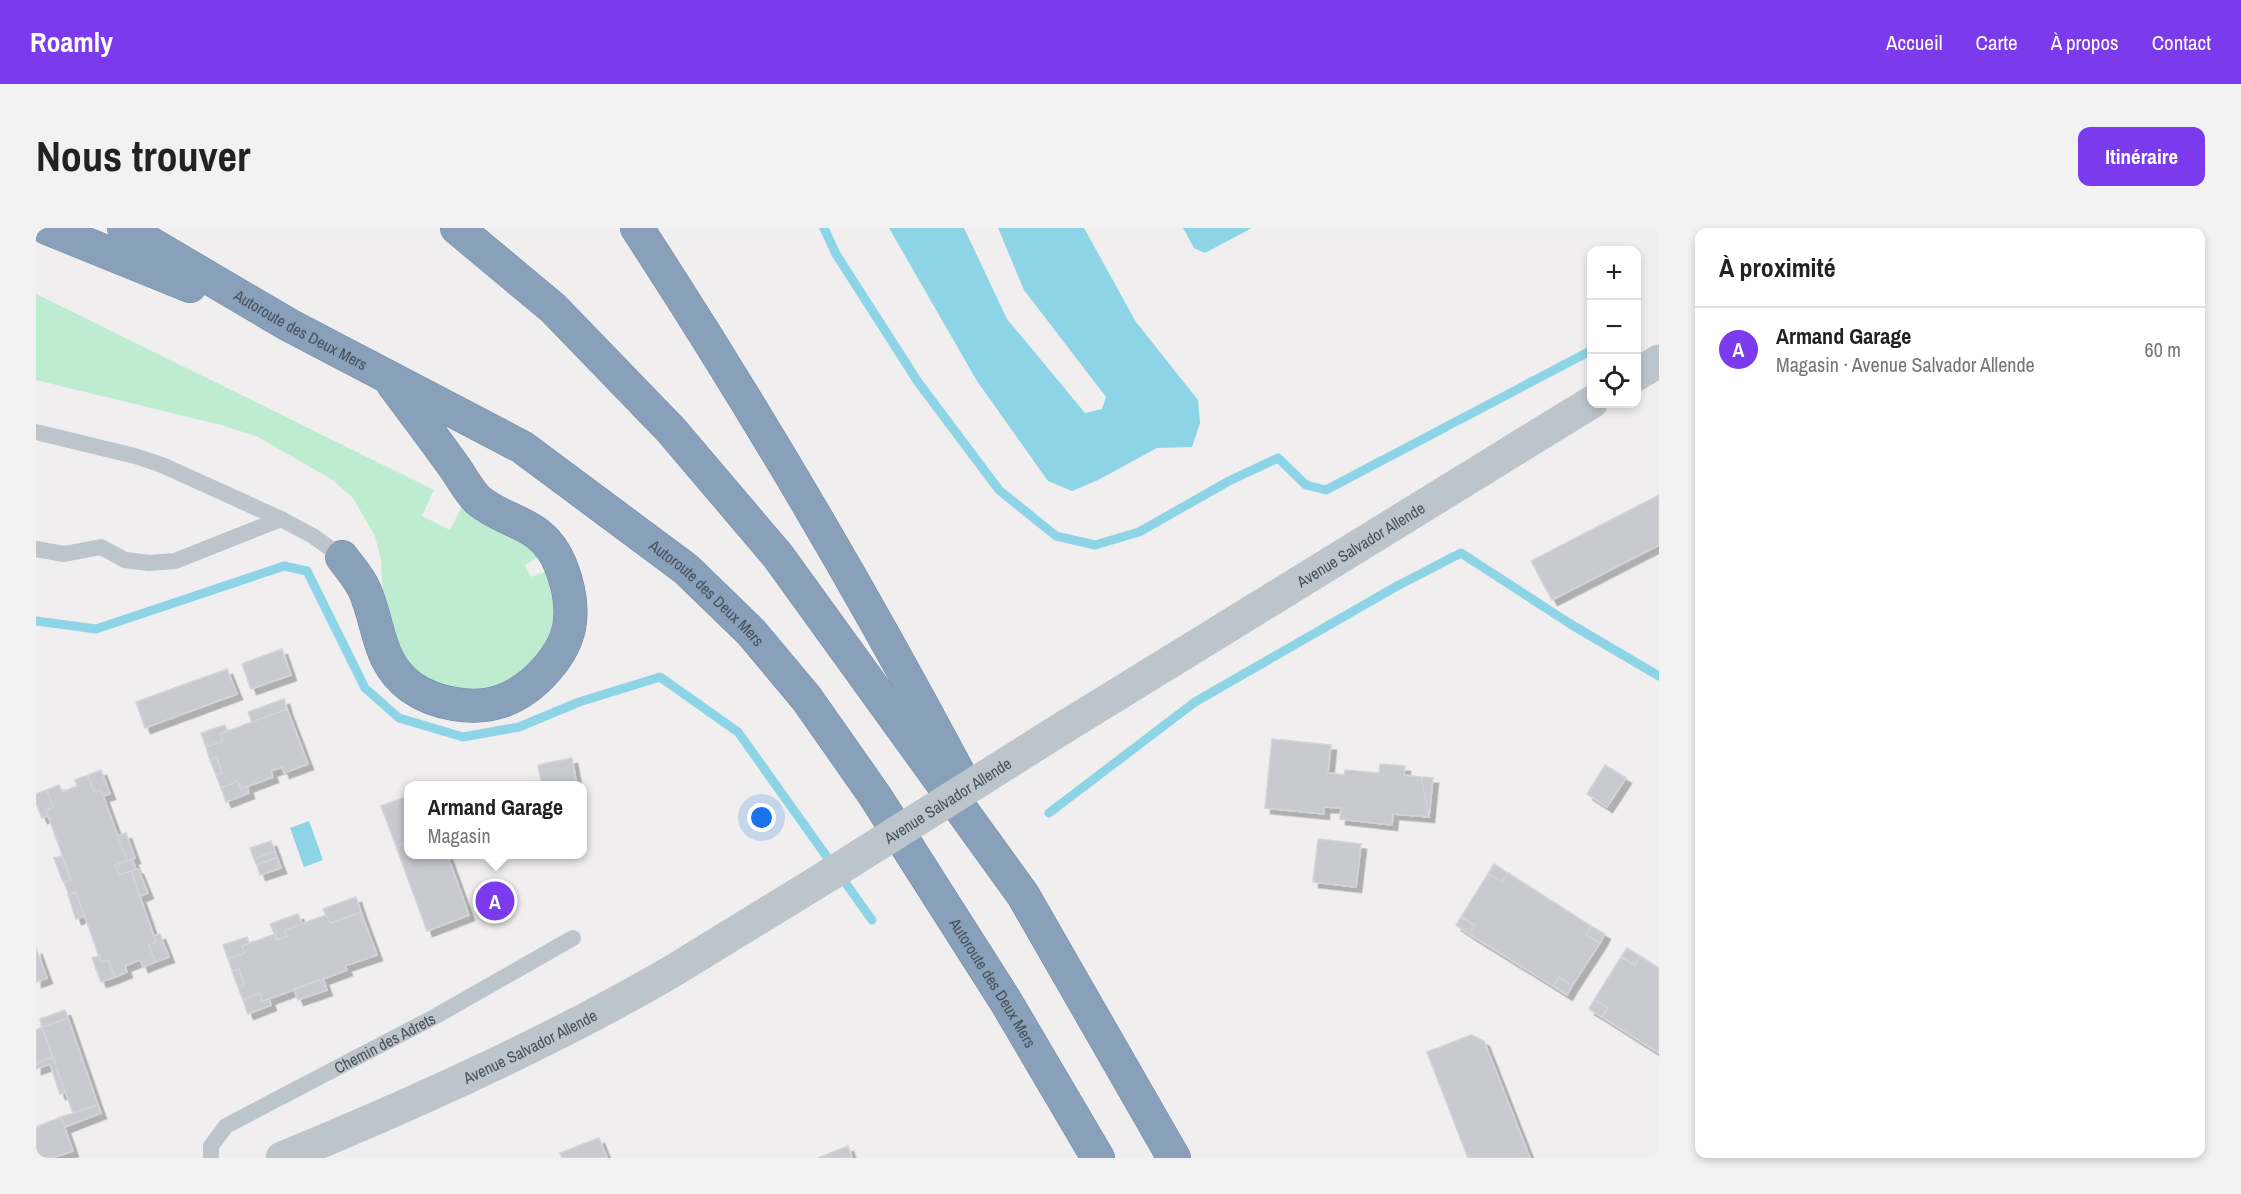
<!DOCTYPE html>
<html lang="fr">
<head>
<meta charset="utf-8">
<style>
  :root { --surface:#fff; --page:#f2f2f2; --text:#222; --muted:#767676; --line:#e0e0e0; --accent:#7c3aed }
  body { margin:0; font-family:"Archivo Narrow",sans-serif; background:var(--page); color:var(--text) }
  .controls { position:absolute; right:18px; top:18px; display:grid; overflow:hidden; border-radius:12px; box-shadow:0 3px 9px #0003 }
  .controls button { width:54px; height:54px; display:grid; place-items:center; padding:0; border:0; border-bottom:2px solid var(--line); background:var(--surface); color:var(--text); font:30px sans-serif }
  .you { position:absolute; left:726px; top:590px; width:21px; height:21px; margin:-15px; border:4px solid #fff; border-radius:50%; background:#1a73e8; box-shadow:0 0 0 9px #1a73e833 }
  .badge { display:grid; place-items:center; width:39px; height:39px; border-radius:50%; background:var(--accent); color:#fff; font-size:20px; font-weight:700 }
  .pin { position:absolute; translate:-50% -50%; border:3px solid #fff; box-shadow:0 2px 6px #0006 }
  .popup { position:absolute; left:368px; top:553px; width:183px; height:78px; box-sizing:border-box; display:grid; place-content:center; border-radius:12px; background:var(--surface); filter:drop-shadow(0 2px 4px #0005); font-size:20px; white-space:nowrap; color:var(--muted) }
  .popup b { font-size:22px; color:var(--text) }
  .popup::after { content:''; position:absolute; left:50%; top:100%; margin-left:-12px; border:12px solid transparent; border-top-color:var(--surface) }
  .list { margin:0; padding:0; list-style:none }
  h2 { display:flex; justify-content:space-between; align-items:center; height:78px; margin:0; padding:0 24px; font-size:26px }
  h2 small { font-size:20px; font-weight:400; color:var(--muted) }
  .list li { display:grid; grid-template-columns:39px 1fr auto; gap:18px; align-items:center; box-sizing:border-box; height:84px; padding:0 24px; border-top:2px solid var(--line) }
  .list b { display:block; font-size:22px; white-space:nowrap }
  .list p { margin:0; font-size:20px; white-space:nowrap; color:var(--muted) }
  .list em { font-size:20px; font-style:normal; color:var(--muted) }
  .icon { flex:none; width:33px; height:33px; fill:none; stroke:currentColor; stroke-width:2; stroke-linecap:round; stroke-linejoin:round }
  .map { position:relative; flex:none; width:1623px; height:930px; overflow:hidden; border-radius:12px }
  header { display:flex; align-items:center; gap:36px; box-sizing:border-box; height:84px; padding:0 30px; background:var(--accent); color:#fff }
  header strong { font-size:28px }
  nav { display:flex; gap:33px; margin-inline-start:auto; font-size:21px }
  .intro { display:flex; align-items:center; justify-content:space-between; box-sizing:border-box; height:144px; padding:0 36px }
  h1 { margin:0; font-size:42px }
  .button { padding:15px 27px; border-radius:12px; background:var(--accent); color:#fff; font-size:21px; font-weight:700 }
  main { display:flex; gap:36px; padding:0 36px }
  aside { flex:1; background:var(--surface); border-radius:12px; box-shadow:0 3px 9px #0003 }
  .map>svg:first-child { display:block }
  .green { fill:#beecd0 }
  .water { fill:#8dd4e7 }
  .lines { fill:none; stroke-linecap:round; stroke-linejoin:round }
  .stream { stroke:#8dd4e7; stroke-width:9 }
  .building { fill:#c8cad0; stroke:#d2d4d9; stroke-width:1.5; filter:url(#shadow) }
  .motorway-casing { stroke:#738ba6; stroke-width:34 }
  .service { stroke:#bdc5cc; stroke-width:16 }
  .tertiary { stroke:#bdc5cc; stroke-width:33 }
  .motorway { stroke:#88a0ba; stroke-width:33 }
  .tertiary-bridge { stroke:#bdc5cc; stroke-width:33 }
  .labels { text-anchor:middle; stroke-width:4.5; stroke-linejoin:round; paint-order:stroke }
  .street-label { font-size:16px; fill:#47515a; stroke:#fff }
</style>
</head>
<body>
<header>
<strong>Roamly</strong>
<nav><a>Accueil</a><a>Carte</a><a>À propos</a><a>Contact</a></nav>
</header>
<div class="intro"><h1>Nous trouver</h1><a class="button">Itinéraire</a></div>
<main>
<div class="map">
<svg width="1623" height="930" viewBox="0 0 1623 930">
  <defs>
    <filter id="shadow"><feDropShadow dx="5.5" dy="5.5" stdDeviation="0" flood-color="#0004"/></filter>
  </defs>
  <rect width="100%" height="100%" fill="#f0eeee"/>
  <path class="green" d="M 0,66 L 398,262 L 386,288 L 414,302 L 426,278 L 493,318 L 502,329 L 489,337 L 495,349 L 511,343 C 515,358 519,373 518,388 C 513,437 460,473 414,462 C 399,459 383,445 370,438 L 347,371 L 345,332 L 339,308 L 317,270 L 295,251 L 222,209 L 185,197 L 0,152 Z"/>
  <path class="water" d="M 853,0 L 928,0 L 971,91 L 1049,185 L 1066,181 L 1070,169 L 988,62 L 962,0 L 1048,0 L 1100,94 L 1162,172 L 1164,195 L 1156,219 L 1121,220 L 1062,252 L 1036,263 L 1012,253 L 941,153 Z
    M 1147,0 L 1216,0 L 1169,25 L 1158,20 Z
    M 273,593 L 287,632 L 268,639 L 254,600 Z"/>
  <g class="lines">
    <path class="stream" d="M 788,0 L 800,26 L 882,154 L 963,262 L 1020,308 L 1059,317 L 1103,304 L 1193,253 L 1242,230 L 1270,257 L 1290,262 L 1556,122
      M 0,393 L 60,401 L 248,338 L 271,343 L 329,460 L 363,490 L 427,509 L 483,499 L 543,474 L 624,449 L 702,504 L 836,692
      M 1013,585 L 1159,474 L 1361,358 L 1425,325 L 1536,397 L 1623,448"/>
  </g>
  <path class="building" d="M 1623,267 L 1623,317 L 1516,372 L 1495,333 Z
    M 246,421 L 255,447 L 215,461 L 206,436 Z
    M 191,441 L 201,466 L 109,500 L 100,474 Z
    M 248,471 L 251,481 L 216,494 L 212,484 Z
    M 251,481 L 272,536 L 248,545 L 246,539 L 235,543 L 237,549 L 205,561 L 202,553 L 185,560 L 180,547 L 186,545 L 181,529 L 174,532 L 170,519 L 187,513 L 184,506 Z
    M 189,497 L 191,503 L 184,506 L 187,513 L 170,519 L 165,505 Z
    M 1236,511 L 1295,517 L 1292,545 L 1308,547 L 1309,542 L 1343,545 L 1344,536 L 1369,538 L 1368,547 L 1385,549 L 1393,589 L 1357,586 L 1356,597 L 1304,591 L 1305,580 L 1288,579 L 1288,586 L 1229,580 Z
    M 181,529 L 186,545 L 180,547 L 174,532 Z
    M 536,530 L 540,552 L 506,558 L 502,537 Z
    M 1569,537 L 1590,550 L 1571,579 L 1551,566 Z
    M 65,542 L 74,566 L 67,568 L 65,562 L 58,564 L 52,547 Z
    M 52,547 L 58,564 L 65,562 L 91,633 L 79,637 L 83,647 L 95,643 L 120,714 L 113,717 L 119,734 L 107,739 L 104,732 L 89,738 L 91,744 L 79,749 L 72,732 L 65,734 L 40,664 L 33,667 L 28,654 L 35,652 L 10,582 L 17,579 L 11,562 L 23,557 L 26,564 L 41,558 L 39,552 Z
    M 1385,549 L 1397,550 L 1393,589 Z
    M 202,553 L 205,561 L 211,558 L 213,565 L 190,574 L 185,560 Z
    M 11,562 L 17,579 L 10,582 L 12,588 L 6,590 L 0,575 L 0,566 Z
    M 372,568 L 372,614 L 360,618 L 345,578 Z
    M 90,605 L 99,630 L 91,633 L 82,608 Z
    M 1282,611 L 1325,616 L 1320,659 L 1277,654 Z
    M 235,613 L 239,623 L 218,631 L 214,620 Z
    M 372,614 L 372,626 L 411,626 L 433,687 L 391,703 L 360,618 Z
    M 239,623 L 241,629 L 221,637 L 218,631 Z
    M 26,628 L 35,652 L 27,654 L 18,630 Z
    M 241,629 L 245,640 L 224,647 L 221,637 Z
    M 96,631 L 100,641 L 83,647 L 79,637 Z
    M 1458,636 L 1472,645 L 1466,654 L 1452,646 Z
    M 102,641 L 112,665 L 104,668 L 95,643 Z
    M 1472,645 L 1555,698 L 1550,707 L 1564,715 L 1536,758 L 1523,749 L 1517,758 L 1433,706 L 1439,697 L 1425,689 L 1452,646 L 1466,654 Z
    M 40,664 L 48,688 L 40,691 L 32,667 Z
    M 320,669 L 325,684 L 294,695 L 287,681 Z
    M 325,684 L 341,727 L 309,738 L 311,742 L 233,771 L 226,773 L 224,765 L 207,772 L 202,759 L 208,757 L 203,741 L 196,743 L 192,731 L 209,725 L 206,718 L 239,706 L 241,712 L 251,708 L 249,702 L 290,687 L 294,695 Z
    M 262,686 L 266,696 L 249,702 L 251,708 L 241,712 L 234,696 Z
    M 1425,689 L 1439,697 L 1433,706 L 1420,697 Z
    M 1555,698 L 1569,706 L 1564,715 L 1550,707 Z
    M 124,706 L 133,729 L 119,734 L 113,717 L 120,714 L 118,708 Z
    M 211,709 L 213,715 L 206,718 L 209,725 L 192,731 L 187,717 Z
    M 0,720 L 11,750 L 0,754 Z
    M 1591,720 L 1604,728 L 1599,737 L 1585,729 Z
    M 63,728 L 65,734 L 72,732 L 79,749 L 65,754 L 56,730 Z
    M 1604,728 L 1623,740 L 1623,825 L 1566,789 L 1572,780 L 1558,772 L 1585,729 L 1599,737 Z
    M 203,741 L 208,757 L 202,759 L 196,743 Z
    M 1523,749 L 1536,758 L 1531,767 L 1517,758 Z
    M 287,751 L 291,762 L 262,772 L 258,761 Z
    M 224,765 L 226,773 L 233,771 L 235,777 L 212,786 L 207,772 Z
    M 1558,772 L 1572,780 L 1566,789 L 1553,781 Z
    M 29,782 L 32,790 L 6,799 L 4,791 Z
    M 32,790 L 62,877 L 37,885 L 6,799 Z
    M 6,799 L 17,829 L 0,835 L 0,802 Z
    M 1435,807 L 1448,813 L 1494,930 L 1432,930 L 1391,824 Z
    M 17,829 L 29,865 L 24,866 L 14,836 L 0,841 L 0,835 Z
    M 62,877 L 65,885 L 29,899 L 25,889 Z
    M 25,889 L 37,923 L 16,930 L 0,930 L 0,899 Z
    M 563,910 L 571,930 L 526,930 L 524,925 Z
    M 812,918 L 816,930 L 782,930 Z"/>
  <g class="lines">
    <g class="motorway-casing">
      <g id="motorway">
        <path d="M 11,0 L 154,58"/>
        <path id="s4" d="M 88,0 L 253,97 L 486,219 L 650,341 L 715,404 L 771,471 L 839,568 L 969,772 L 1062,930"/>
        <path d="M 421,0 L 517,80 L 635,202 L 742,328 L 987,667 L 1138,930"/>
        <path d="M 601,0 C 719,181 829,368 930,559"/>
        <path d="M 306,329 C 314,340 324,351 329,363 C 344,398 341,434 375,459 C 399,476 438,483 466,473 C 497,462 531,426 534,393 C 536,374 531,353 524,336 C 506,293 473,297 443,273 C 434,265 426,250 419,240 C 399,212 378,184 357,156"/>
      </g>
    </g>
    <g class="service">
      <path d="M 0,204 L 99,228 L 126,237 L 245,291 L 277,308 L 306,329"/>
      <path d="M 0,321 L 28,326 L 65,319 L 89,332 L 113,335 L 139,333 L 245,291"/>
      <path id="s1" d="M 175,930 L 175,918 L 190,898 L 400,788 L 537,710"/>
    </g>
    <g class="tertiary">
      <path d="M 1600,147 L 1623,133"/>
      <path id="s2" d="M 1030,498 L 1556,174"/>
      <path id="s3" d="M 246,930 C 378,876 511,816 635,744 C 688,712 740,679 793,647"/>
    </g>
    <use href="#motorway" class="motorway"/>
    <path class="tertiary-bridge" id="s5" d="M 793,647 L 1030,498"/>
  </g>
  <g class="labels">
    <g class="street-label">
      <text dy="6" stroke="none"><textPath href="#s4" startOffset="204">Autoroute des Deux Mers</textPath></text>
      <text dy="6" stroke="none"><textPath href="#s2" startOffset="346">Avenue Salvador Allende</textPath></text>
      <text dy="6" stroke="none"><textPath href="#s4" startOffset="690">Autoroute des Deux Mers</textPath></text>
      <text dy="6" stroke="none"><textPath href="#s5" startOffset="140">Avenue Salvador Allende</textPath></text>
      <text dy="6" stroke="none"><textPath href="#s4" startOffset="1176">Autoroute des Deux Mers</textPath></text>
      <text dy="6" stroke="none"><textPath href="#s1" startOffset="216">Chemin des Adrets</textPath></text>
      <text dy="6" stroke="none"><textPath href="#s3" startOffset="272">Avenue Salvador Allende</textPath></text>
    </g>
  </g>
</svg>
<div class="controls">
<button>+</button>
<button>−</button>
<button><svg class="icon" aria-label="locate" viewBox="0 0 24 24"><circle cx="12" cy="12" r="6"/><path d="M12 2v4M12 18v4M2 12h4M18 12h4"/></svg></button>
</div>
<div class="you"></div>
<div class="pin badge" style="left:459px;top:673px">A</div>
<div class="popup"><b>Armand Garage</b>Magasin</div>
</div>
<aside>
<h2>À proximité<small></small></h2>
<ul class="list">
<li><span class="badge">A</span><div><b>Armand Garage</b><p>Magasin · Avenue Salvador Allende</p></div><em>60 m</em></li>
</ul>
</aside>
</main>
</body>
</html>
